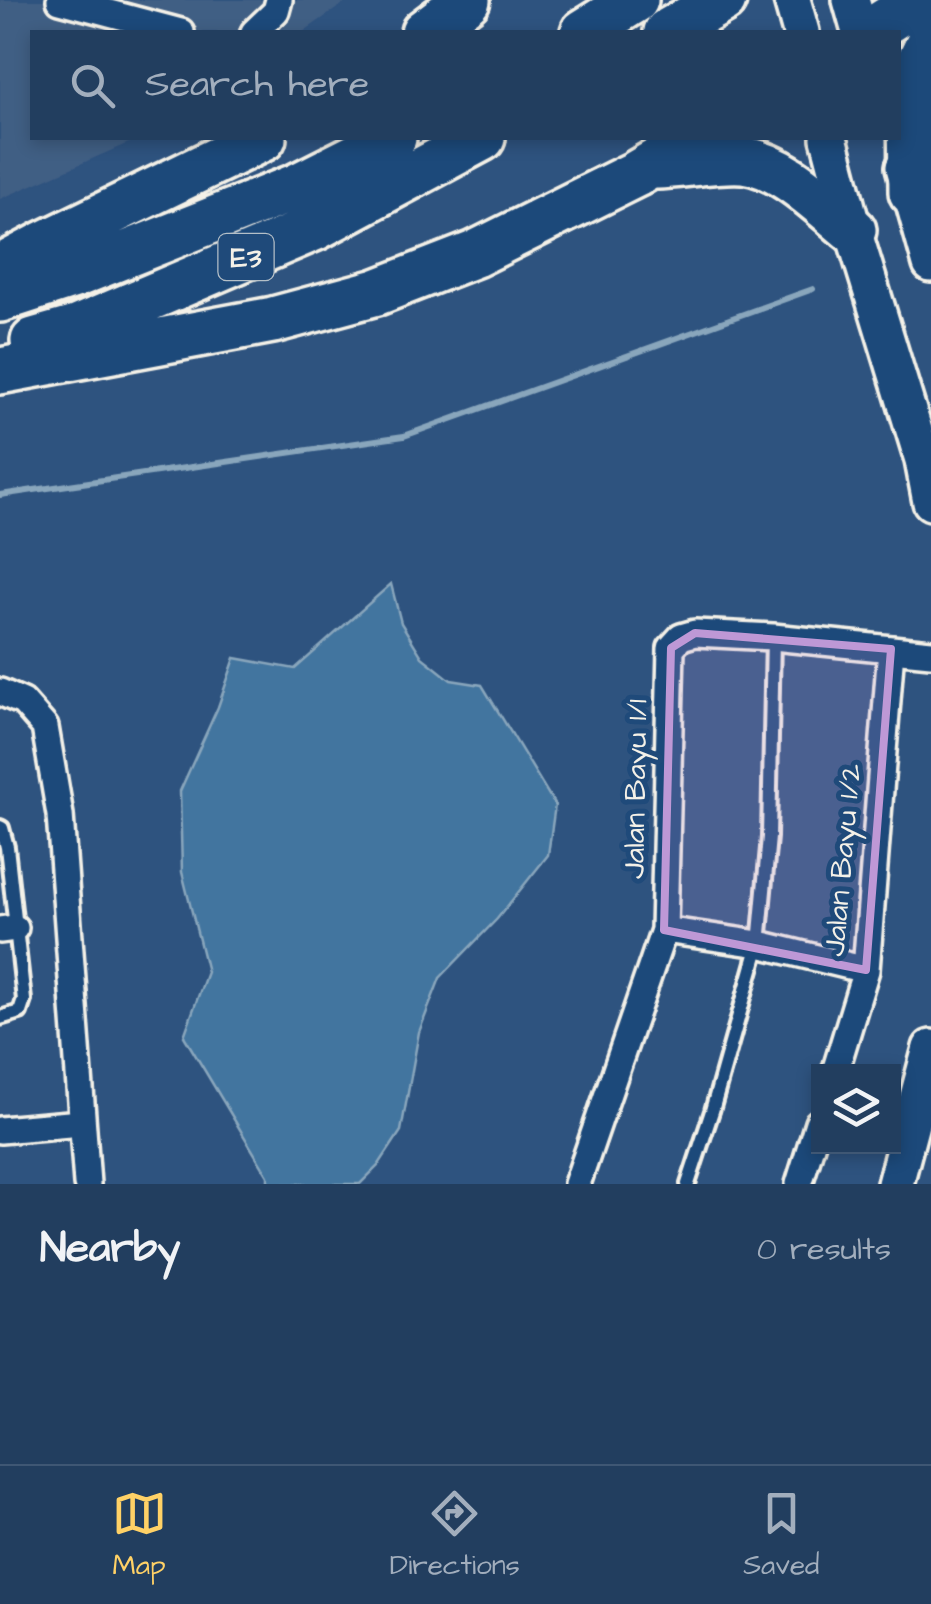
<!DOCTYPE html>
<html lang="en">
<head>
<meta charset="utf-8">
<style>
  :root { --surface:#223e5f; --page:#2a4565; --text:#f1f3f6; --muted:#a2aebd; --line:#3f5774; --accent:#ffd166 }
  body { margin:0; font-family:"Architects Daughter",sans-serif; background:var(--page); color:var(--text) }
  .controls { position:absolute; right:30px; bottom:30px; display:grid; overflow:hidden; border-radius:0px; box-shadow:0 5px 15px #0003 }
  .controls button { width:90px; height:90px; display:grid; place-items:center; padding:0; border:0; border-bottom:2px solid var(--line); background:var(--surface); color:var(--text); font:50px sans-serif }
  .list { margin:0; padding:0; list-style:none }
  h2 { display:flex; justify-content:space-between; align-items:center; height:130px; margin:0; padding:0 40px; font-size:42px }
  h2 small { font-size:32px; font-weight:400; color:var(--muted) }
  .icon { flex:none; width:55px; height:55px; fill:none; stroke:currentColor; stroke-width:2; stroke-linecap:round; stroke-linejoin:round }
  .map { position:relative; flex:none; width:931px; height:1184px; overflow:hidden }
  .search { position:absolute; background:var(--surface); box-shadow:0 5px 15px #0003; left:30px; right:30px; top:30px; height:110px; display:flex; align-items:center; gap:25px; box-sizing:border-box; padding:0 35px; border-radius:0px; color:var(--muted); font-size:38px }
  .sheet { height:280px; background:var(--surface) }
  nav { display:flex; justify-content:space-around; align-items:center; box-sizing:border-box; height:140px; border-top:2px solid var(--line); background:var(--surface); font-size:28px; color:var(--muted) }
  nav a { display:grid; justify-items:center; gap:5px }
  nav .on { color:var(--accent) }
  .map>svg:first-child { display:block }
  .built { fill:#405e84 }
  .water { fill:#42749f; stroke:#89a6bc; stroke-width:2.5 }
  .lines { fill:none; stroke-linecap:round; stroke-linejoin:round }
  .stream { stroke:#89a6bc; stroke-width:6 }
  .lane-casing { stroke:#f4f1e8; stroke-width:20 }
  .street-casing { stroke:#f4f1e8; stroke-width:32 }
  .secondary-casing { stroke:#f4f1e8; stroke-width:42 }
  .highway-casing { stroke:#f4f1e8; stroke-width:52 }
  .lane { stroke:#1f4a7a; stroke-width:12 }
  .street { stroke:#1f4a7a; stroke-width:25 }
  .secondary { stroke:#1f4a7a; stroke-width:35 }
  .highway { stroke:#1f4a7a; stroke-width:45 }
  .marked { fill:#be98d6; fill-opacity:0.2; stroke:#be98d6; stroke-width:8; stroke-linejoin:round }
  .labels { text-anchor:middle; stroke-width:10; stroke-linejoin:round; paint-order:stroke }
  .shield { fill:#1f4a7a; stroke:#b4bfc7; stroke-width:2.5 }
  .shield-label { font-size:28px; font-weight:bold; fill:#f4f1e8 }
  .street-label { font-size:30px; fill:#f4f1e8; stroke:#1f4a7a }
</style>
</head>
<body>
<div class="map">
<svg width="931" height="1184" viewBox="0 0 931 1184">
  <rect width="100%" height="100%" fill="#2e537f"/>
  <filter id="ink" filterUnits="userSpaceOnUse"><feTurbulence type="fractalNoise" baseFrequency=".01" numOctaves="2"/><feDisplacementMap in="SourceGraphic" scale="20" xChannelSelector="R" yChannelSelector="G"/><feConvolveMatrix kernelMatrix="1 2 1 2 8 2 1 2 1" color-interpolation-filters="sRGB"/></filter>
  <g filter="url(#ink)">
    <path class="built" d="M 0,0 L 349,0 L 303,32 L 32,32 L 32,138 L 140,138 L 0,199 Z"/>
    <path class="water" d="M 391,584 L 401,623 L 422,657 L 451,680 L 482,685 L 555,805 L 548,855 L 497,919 L 440,978 L 419,1032 L 401,1131 L 378,1166 L 360,1184 L 268,1184 L 268,1176 L 184,1036 L 207,972 L 182,872 L 180,791 L 218,707 L 235,658 L 295,669 Z"/>
    <g class="lines">
      <path class="stream" d="M 0,495 L 404,436 L 813,289"/>
      <g class="lane-casing">
        <path id="lane" d="M 0,827 L 2,828 L 7,847 L 24,1000 L 20,1012 L 0,1018
          M 688,1184 L 712,1111 L 759,944 L 769,837 L 773,637"/>
      </g>
      <g class="street-casing">
        <path id="street" d="M 60,0 L 181,32
          M 254,32 L 276,11 L 279,0
          M 0,692 L 23,702 L 45,727 L 60,815 L 87,1184
          M 0,930 L 15,928
          M 664,930 L 759,944 L 866,970
          M 835,1072 L 866,970 L 891,649
          M 0,1130 L 81,1123
          M 577,1184 L 664,930 L 671,648 L 681,637 L 695,633 L 773,637 L 931,653
          M 799,1184 L 818,1123"/>
      </g>
      <g class="secondary-casing">
        <path id="secondary" d="M 792,0 L 801,32
          M 851,0 L 860,32
          M 829,138 L 853,230 L 923,460 L 931,502
          M 904,167 L 931,264
          M 895,1184 L 931,1048"/>
      </g>
      <g class="highway-casing">
        <path id="highway" d="M 424,32 L 467,0
          M 584,32 L 635,0
          M 667,32 L 723,0
          M 869,32 L 919,0
          M 657,166 C 682,165 720,158 743,160 C 783,164 823,206 853,230
          M 912,192 L 911,100 L 917,67 L 931,38
          M 0,268 L 43,245 L 263,138
          M 0,299 L 74,275 L 296,187 L 393,138
          M 34,341 L 76,329 L 316,227 L 482,138
          M 0,371 L 273,320 L 377,292 L 475,254 L 636,174 L 697,138"/>
      </g>
      <use href="#lane" class="lane"/>
      <use href="#street" class="street"/>
      <use href="#secondary" class="secondary"/>
      <use href="#highway" class="highway"/>
    </g>
  </g>
  <path class="marked" d="M 695,633 L 891,649 L 866,970 L 664,930 L 671,648 Z"/>
  <g class="labels">
    <rect class="shield" x="218.5" y="234" width="55" height="46" rx="8"/>
    <g class="shield-label">
      <text x="246" y="267">E3</text>
    </g>
    <g class="street-label">
      <text transform="translate(635 789) rotate(-89)" y="10">Jalan Bayu 1/1</text>
      <text transform="translate(842 860) rotate(-85)" y="10">Jalan Bayu 1/2</text>
    </g>
  </g>
</svg>
<div class="controls">
<button><svg class="icon" aria-label="layers" viewBox="0 0 24 24"><path d="M12 4l9 5-9 5-9-5zM3 14l9 5 9-5"/></svg></button>
</div>
<div class="search"><svg class="icon" aria-label="search" viewBox="0 0 24 24"><circle cx="10" cy="10" r="6"/><path d="M15 15l6 6"/></svg>Search here</div>
</div>
<section class="sheet">
<h2>Nearby<small>0 results</small></h2>
<ul class="list">
</ul>
</section>
<nav>
<a class="on"><svg class="icon" aria-label="map" viewBox="0 0 24 24"><path d="M3 6l6-2 6 2 6-2v14l-6 2-6-2-6 2zM9 4v14M15 6v14"/></svg>Map</a>
<a><svg class="icon" aria-label="directions" viewBox="0 0 24 24"><path d="M12 3l9 9-9 9-9-9zM9 14v-3h6M13 9l2 2-2 2"/></svg>Directions</a>
<a><svg class="icon" aria-label="saved" viewBox="0 0 24 24"><path d="M7 4h10v16l-5-4-5 4z"/></svg>Saved</a>
</nav>
</body>
</html>
